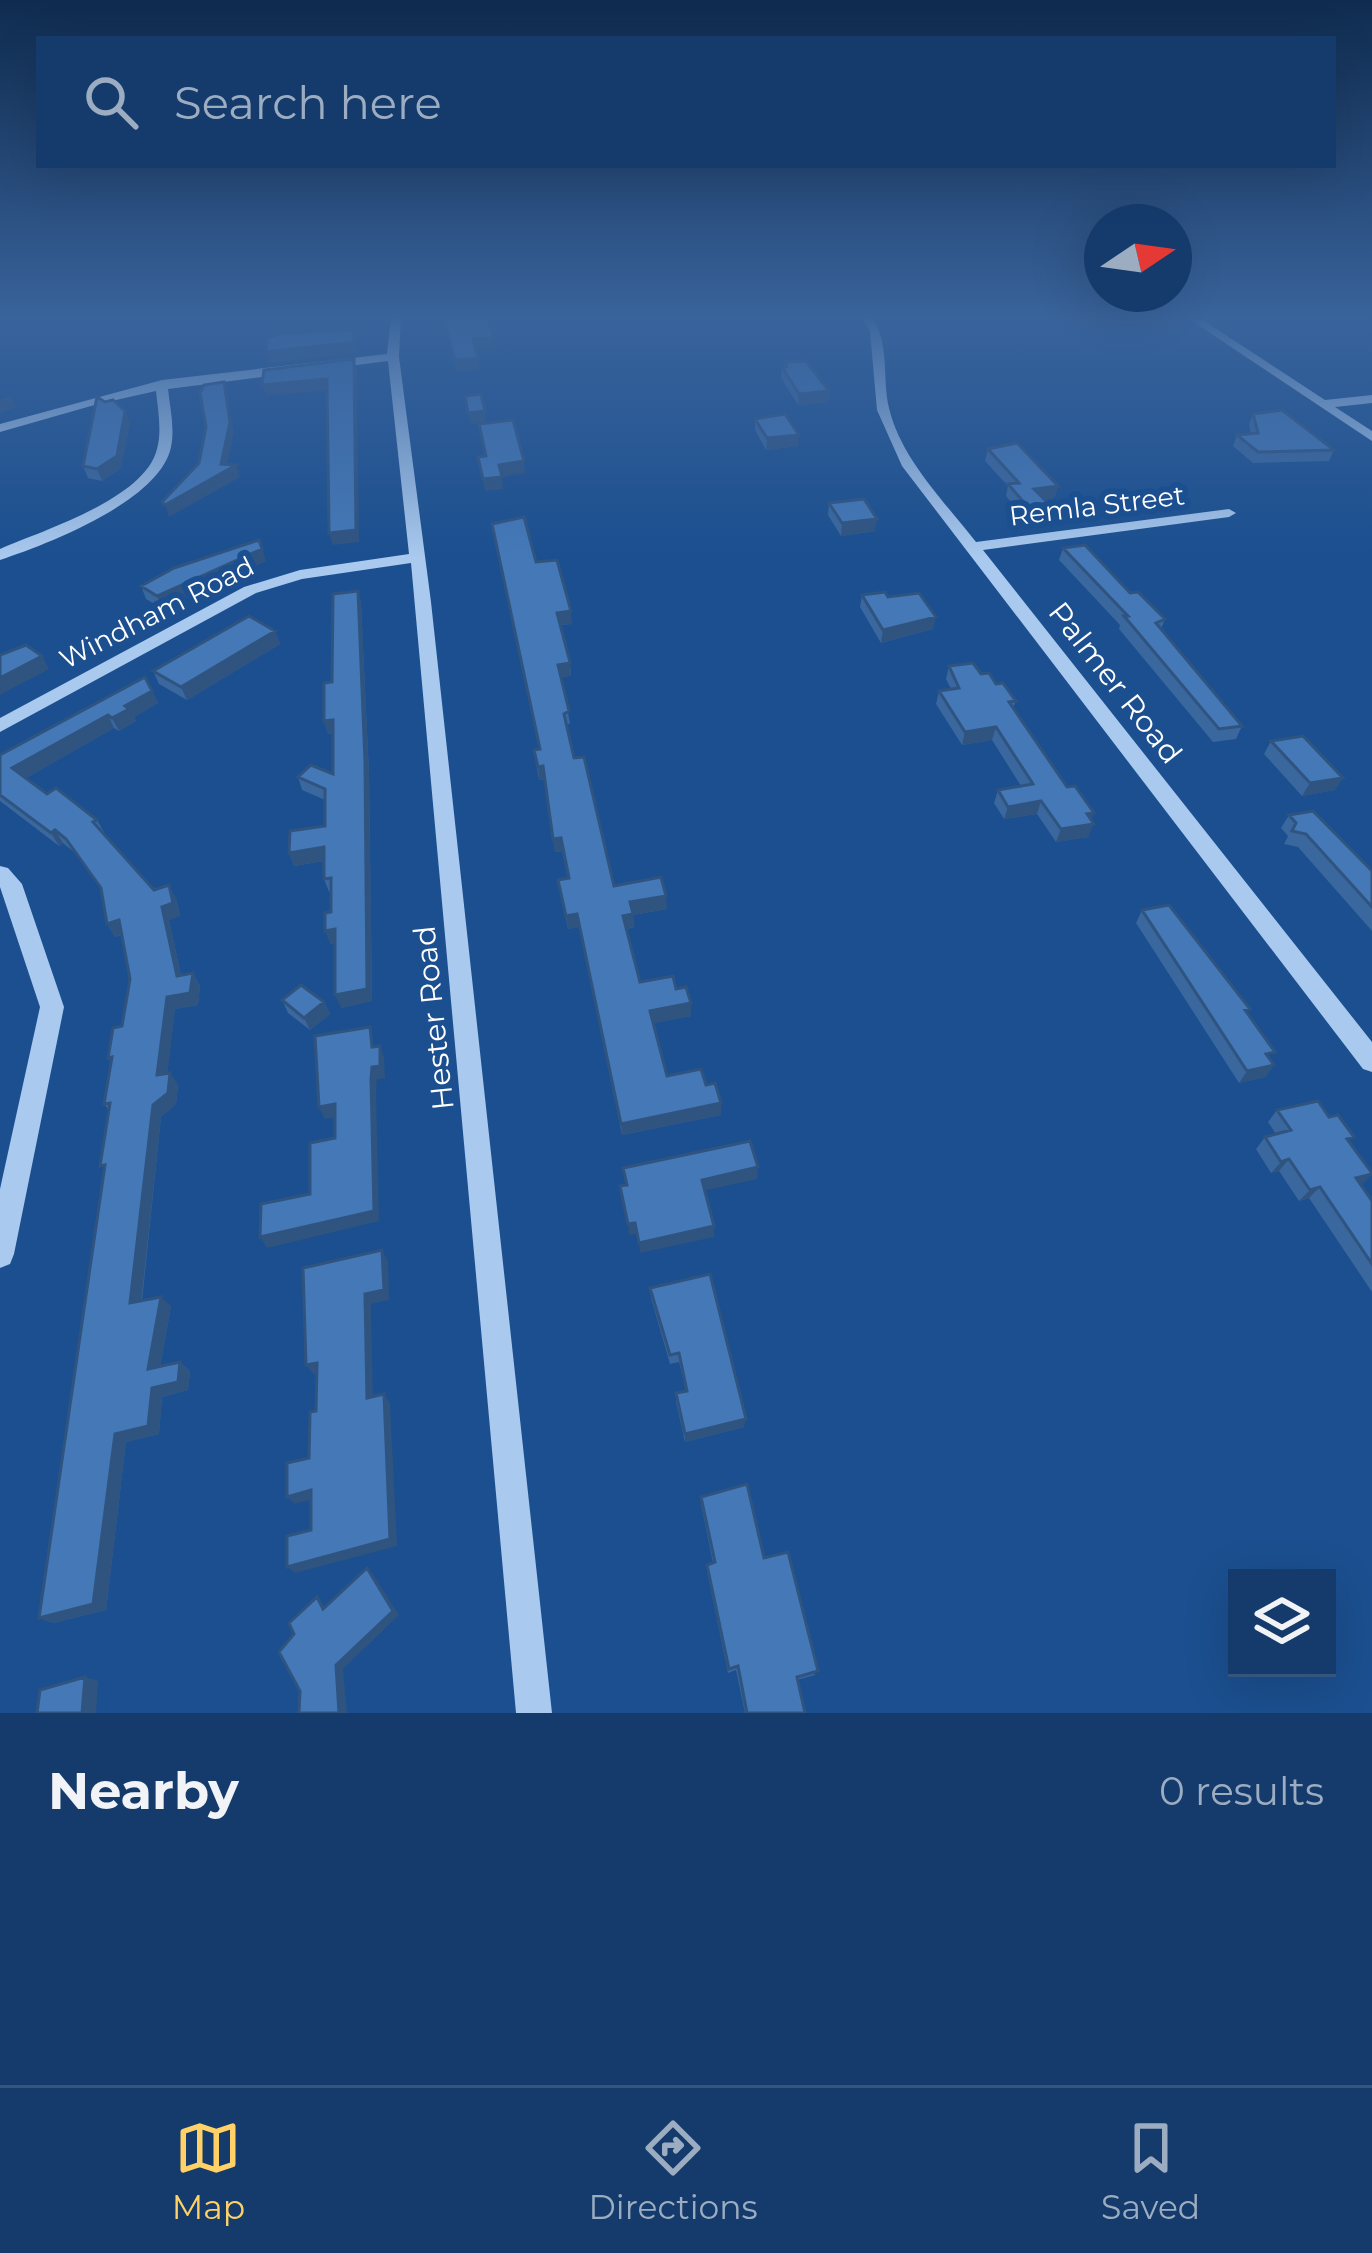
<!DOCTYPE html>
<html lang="en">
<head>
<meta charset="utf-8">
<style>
  :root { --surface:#143b6b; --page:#214673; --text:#f1f3f6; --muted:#9dadc1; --line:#33557e; --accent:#ffd166 }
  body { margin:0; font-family:Montserrat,sans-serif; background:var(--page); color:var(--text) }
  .controls { position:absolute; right:36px; bottom:36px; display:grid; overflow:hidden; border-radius:0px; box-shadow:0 12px 48px #0002 }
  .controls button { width:108px; height:108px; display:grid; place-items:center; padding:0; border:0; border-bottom:3px solid var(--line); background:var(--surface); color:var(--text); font:60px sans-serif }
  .compass { position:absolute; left:1084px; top:204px; width:108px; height:108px; border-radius:50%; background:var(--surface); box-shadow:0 12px 48px #0002; rotate:77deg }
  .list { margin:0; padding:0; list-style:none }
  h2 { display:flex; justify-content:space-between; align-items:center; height:156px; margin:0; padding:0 48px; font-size:51px }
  h2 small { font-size:39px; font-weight:400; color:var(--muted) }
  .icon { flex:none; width:66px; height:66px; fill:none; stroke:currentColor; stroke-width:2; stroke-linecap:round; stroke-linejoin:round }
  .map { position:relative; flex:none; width:1372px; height:1713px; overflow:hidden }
  .search { position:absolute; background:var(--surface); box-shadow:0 12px 48px #0002; left:36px; right:36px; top:36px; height:132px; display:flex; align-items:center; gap:30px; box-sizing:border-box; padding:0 42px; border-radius:0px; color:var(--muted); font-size:45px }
  .sheet { height:372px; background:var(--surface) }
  nav { display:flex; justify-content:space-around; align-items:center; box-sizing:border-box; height:168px; border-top:3px solid var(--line); background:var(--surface); font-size:33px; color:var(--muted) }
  nav a { display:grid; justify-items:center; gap:6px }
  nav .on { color:var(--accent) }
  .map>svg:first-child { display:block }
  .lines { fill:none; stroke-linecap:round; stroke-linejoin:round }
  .minor { fill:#a9c9ee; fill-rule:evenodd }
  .wall { fill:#3a679d }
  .shaded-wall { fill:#305480 }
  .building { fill:#4478b7; stroke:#305480; stroke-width:3 }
  .labels { text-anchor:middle; stroke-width:12; stroke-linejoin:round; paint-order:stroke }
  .far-street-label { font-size:27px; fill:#fff; stroke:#1b4f8f }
  .street-label { font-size:30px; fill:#fff; stroke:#1b4f8f }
</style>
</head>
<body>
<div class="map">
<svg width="1372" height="1713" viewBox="0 0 1372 1713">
  <rect width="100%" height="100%" fill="#1b4f8f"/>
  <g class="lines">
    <path class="minor" d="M 391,317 L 401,317 L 399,357 L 431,602 L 552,1713 L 516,1713 L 411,563 L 302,579 L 256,593 L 0,732 L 0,718 L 244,587 L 300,570 L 409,554 L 388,361 L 168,389 C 170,408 175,428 171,447 C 160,501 48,544 0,560 L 0,549 C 43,530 145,499 157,449 C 162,431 158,410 156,391 L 98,404 L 0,432 L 0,424 L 162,380 L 387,354 Z
      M 862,317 L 872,317 C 890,344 882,377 889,408 C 901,459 945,502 976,542 L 1229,509 L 1236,513 L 1229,517 L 983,550 L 1372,1042 L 1372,1072 L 1363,1069 L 902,466 L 877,410 L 870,331 Z
      M 1186,317 L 1198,317 L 1325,400 L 1372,395 L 1372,403 L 1335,407 L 1372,431 L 1372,441 Z
      M 0,866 L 8,868 L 22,884 L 64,1007 L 14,1254 L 10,1264 L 0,1268 L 0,1189 L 40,1007 L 0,887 Z"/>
  </g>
  <path class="wall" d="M 785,362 L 829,391 L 828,402 L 798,405 L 781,378 L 782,367 L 784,367 Z
    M 1253,414 L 1334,450 L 1329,461 L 1253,463 L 1233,446 L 1237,435 L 1251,434 L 1249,424 Z
    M 755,419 L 798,446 L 766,450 L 755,430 Z
    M 130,422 L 121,468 L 102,481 L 88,478 L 83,466 Z
    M 988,449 L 1058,486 L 1054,498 L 1044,499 L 1044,515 L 1024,518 L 1006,496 L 1008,486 L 985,461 Z
    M 829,503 L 875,531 L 841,536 L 828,515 Z
    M 494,536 L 536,562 L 572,624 L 560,625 L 569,658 L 571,671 L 571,676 L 561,677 L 570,723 L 566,726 L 574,758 L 614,886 L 667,909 L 633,915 L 634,927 L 627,929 L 640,982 L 676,989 L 691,1003 L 691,1016 L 653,1023 L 667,1076 L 706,1085 L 721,1103 L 721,1115 L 622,1135 L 579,927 L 568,929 L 558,880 L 568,878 L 562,851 L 555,852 L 545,779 L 539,780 L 534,750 L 539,749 Z
    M 1063,548 L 1130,593 L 1165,619 L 1161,629 L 1242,726 L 1236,739 L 1213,742 L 1119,629 L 1120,625 L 1059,560 Z
    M 266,561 L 163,609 L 146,599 L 141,586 Z
    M 358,591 L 361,603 L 369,774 L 372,1001 L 341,1008 L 335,943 L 330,944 L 331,891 L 329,892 L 324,879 L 324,861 L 294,866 L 289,853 L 325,826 L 325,800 L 302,790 L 298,777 L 333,774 L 333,734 L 328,734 L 324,721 L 332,682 Z
    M 862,595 L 933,629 L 881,643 L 860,607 Z
    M 275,631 L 280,644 L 187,700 L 159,684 L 153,671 Z
    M 949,666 L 981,674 L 996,684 L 1016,701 L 1013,708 L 1091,820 L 1088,837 L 1056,842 L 1037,814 L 1004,819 L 994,803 L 998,790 L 1021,786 L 992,740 L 962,745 L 936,704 L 939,691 L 951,689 L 946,679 Z
    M 145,677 L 158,703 L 134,717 L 136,721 L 119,731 L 114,728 L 26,778 L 47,794 L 97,820 L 104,832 L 103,833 L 154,890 L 176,898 L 180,916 L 169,920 L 181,975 L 193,973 L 200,986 L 198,1005 L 175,1009 L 167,1073 L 178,1085 L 176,1104 L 161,1117 L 142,1301 L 171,1306 L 160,1367 L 180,1362 L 190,1371 L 188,1390 L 162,1397 L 159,1434 L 126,1442 L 106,1610 L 53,1623 L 39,1618 L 104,1171 L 109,1110 L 104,1104 L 122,1026 L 130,979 L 122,935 L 115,937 L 107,924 L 102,890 L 74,852 L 63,843 L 59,846 L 0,801 L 0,755 Z
    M 1271,741 L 1335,790 L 1302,796 L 1264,754 Z
    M 1289,815 L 1372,871 L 1372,931 L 1298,847 L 1284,844 L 1288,836 L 1281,828 Z
    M 1142,910 L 1247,1013 L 1274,1065 L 1265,1077 L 1239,1083 L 1136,923 Z
    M 282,1000 L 324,1002 L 330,1014 L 310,1030 L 288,1013 Z
    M 1277,1110 L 1349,1142 L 1361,1185 L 1372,1201 L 1372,1292 L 1309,1198 L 1299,1201 L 1279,1171 L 1271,1173 L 1256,1149 L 1265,1137 L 1276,1134 L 1268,1122 Z
    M 650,1288 L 744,1427 L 685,1442 L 676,1402 L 676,1393 L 686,1391 L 679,1362 L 670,1364 L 651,1298 Z
    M 701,1497 L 764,1558 L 815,1675 L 797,1680 L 805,1713 L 745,1713 L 736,1670 L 728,1673 L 707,1571 L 707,1565 L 713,1563 L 701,1504 Z"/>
  <path class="shaded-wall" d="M 354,330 L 357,353 L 269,363 L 266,352 Z
    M 494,338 L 495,348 L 475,350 L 473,339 Z
    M 478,358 L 479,369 L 456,371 L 455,360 Z
    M 354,359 L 357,370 L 359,542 L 333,545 L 329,533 Z
    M 327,379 L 330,390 L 266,396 L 262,385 Z
    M 224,382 L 234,433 L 226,470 L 236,465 L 240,477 L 169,517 L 165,505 L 221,464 Z
    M 829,391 L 828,402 L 798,405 L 799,394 Z
    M 11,396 L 16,407 L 0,413 L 0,400 Z
    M 125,411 L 130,422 L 121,468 L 102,481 L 97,469 Z
    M 485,411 L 486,423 L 470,424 L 468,413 Z
    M 799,435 L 798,446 L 766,450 L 767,438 Z
    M 524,461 L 525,473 L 501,477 L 499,465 Z
    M 502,477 L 503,489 L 485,491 L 483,479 Z
    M 1058,486 L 1054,498 L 1031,501 L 1034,489 Z
    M 1048,503 L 1044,515 L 1024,518 L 1027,506 Z
    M 877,519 L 875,531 L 841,536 L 842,523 Z
    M 262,549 L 266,561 L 163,609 L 157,596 Z
    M 358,591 L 361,603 L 369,774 L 372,1001 L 341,1008 L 335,995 Z
    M 571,611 L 572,624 L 558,625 L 557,613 Z
    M 936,617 L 933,629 L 881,643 L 883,630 Z
    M 275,631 L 280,644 L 187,700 L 181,687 Z
    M 42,656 L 49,669 L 0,695 L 0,678 Z
    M 570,663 L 571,676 L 559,677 L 558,665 Z
    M 152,691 L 158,703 L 134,717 L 136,721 L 119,731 L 112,718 L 125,706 Z
    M 108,715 L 114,728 L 21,781 L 12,768 Z
    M 333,720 L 337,733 L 328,734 L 324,721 Z
    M 996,727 L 992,740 L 962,745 L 965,732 Z
    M 543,766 L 545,779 L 539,780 L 538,767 Z
    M 1343,778 L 1335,790 L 1302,796 L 1310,783 Z
    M 1041,801 L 1037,814 L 1004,819 L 1008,807 Z
    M 1094,813 L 1090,824 L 1094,824 L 1088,837 L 1056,842 L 1061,829 L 1087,814 Z
    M 55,830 L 63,843 L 59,846 L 51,833 Z
    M 561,838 L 562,851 L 555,852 L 553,839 Z
    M 324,847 L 329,860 L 294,866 L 289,853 Z
    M 169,885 L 176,898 L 180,916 L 169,920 L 184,989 L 177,976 L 162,907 Z
    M 666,896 L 667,909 L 633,915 L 634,927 L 624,929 L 623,916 L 630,902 Z
    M 577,914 L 579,927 L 568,929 L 566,916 Z
    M 119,920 L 127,933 L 115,937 L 107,924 Z
    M 335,929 L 340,942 L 330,944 L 325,931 Z
    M 193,973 L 200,986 L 198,1005 L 175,1009 L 166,1087 L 157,1075 L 167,997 Z
    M 324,1002 L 330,1014 L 310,1030 L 304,1018 Z
    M 691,1003 L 691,1016 L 651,1024 L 650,1011 Z
    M 380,1046 L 384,1058 L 385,1078 L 377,1079 L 376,1091 L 379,1221 L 267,1248 L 260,1237 L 374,1211 L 371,1079 L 372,1067 Z
    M 1274,1065 L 1265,1077 L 1239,1083 L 1247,1071 Z
    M 170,1073 L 178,1085 L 176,1104 L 161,1117 L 140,1313 L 130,1303 L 153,1105 Z
    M 721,1103 L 721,1115 L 622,1135 L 621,1124 Z
    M 335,1104 L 341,1116 L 325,1119 L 319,1107 Z
    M 1289,1159 L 1279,1171 L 1271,1173 L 1281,1162 Z
    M 758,1167 L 757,1179 L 702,1191 L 702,1180 Z
    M 1372,1174 L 1362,1185 L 1356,1178 Z
    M 1320,1187 L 1309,1198 L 1299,1201 L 1310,1190 Z
    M 635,1223 L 636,1234 L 629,1235 L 628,1224 Z
    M 714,1226 L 714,1237 L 640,1253 L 639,1243 Z
    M 382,1250 L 388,1261 L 389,1300 L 371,1304 L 373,1407 L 367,1398 L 365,1294 Z
    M 161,1297 L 171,1306 L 158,1378 L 148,1369 Z
    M 180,1362 L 190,1371 L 188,1390 L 162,1397 L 159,1434 L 126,1442 L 106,1610 L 53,1623 L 39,1618 L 115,1434 L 152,1388 Z
    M 317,1363 L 324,1372 L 313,1374 L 306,1365 Z
    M 384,1394 L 390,1403 L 397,1546 L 295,1573 L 287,1567 L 390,1539 Z
    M 746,1419 L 744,1427 L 685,1442 L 685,1434 Z
    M 311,1490 L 319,1497 L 295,1504 L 287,1497 Z
    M 367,1568 L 373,1574 L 399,1615 L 343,1669 L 347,1713 L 339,1713 L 336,1665 Z
    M 85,1677 L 98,1681 L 96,1713 L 82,1713 Z"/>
  <path class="building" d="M 443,317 L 488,317 L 494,338 L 473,339 L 478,358 L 455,360 Z
    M 354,330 L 354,342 L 266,352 L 267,338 L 278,334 Z
    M 354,359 L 356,530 L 329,533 L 327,379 L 262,385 L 264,370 Z
    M 806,361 L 829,391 L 799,394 L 782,367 L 787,367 L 785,362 Z
    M 224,382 L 230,422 L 221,464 L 236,465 L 165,505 L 162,502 L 199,463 L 206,427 L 200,393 L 204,385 Z
    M 481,394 L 485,411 L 468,413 L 465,396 Z
    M 97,397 L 105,402 L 113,400 L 125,411 L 117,456 L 97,469 L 83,466 Z
    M 1282,410 L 1334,450 L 1258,452 L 1237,435 L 1258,433 L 1253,414 Z
    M 785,414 L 799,435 L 767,438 L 755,419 Z
    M 513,420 L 524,461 L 499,465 L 502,477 L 483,479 L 478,457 L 486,456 L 479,424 Z
    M 1017,443 L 1058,486 L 1034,489 L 1048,503 L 1027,506 L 1008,484 L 1019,483 L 988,449 Z
    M 864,499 L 877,519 L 842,523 L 829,503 Z
    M 524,517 L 536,562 L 557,560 L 571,611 L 557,613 L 569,658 L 570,663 L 558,665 L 569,711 L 564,714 L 574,758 L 584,757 L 614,886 L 661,877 L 666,896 L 630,902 L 633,914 L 623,916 L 640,982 L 673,976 L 676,989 L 686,987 L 691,1003 L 650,1011 L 667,1076 L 701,1069 L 706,1085 L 715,1083 L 721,1103 L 621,1124 L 577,914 L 566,916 L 558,880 L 569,878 L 561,838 L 553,839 L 543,766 L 538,767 L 534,750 L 540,749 L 492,524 Z
    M 259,540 L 262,549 L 157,596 L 141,586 L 174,568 Z
    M 1085,545 L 1130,593 L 1138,592 L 1165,619 L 1156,623 L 1242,726 L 1219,729 L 1124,616 L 1128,616 L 1063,548 Z
    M 358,591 L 365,761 L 367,989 L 335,995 L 335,929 L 325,931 L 325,913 L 331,912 L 331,878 L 324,879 L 324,847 L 289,853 L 290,831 L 325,826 L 325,789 L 298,777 L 311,765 L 333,774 L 333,720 L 324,721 L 324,683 L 332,682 L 333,594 Z
    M 885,592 L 888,597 L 919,593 L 936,617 L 883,630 L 862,595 Z
    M 249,616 L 275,631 L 181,687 L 153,671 Z
    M 26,645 L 42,656 L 0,678 L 0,655 Z
    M 973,663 L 981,674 L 989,673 L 996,684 L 1003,683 L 1016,701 L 1009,702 L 1067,787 L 1075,786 L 1094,813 L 1087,814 L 1094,824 L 1061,829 L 1041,801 L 1008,807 L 998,790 L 1033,784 L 996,727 L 965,732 L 939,691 L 959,688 L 949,666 Z
    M 145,677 L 152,691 L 125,706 L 129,709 L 112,718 L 108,715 L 12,768 L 47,794 L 56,788 L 97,820 L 93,822 L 154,890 L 169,885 L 173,903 L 162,907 L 177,976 L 193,973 L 190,993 L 167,997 L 157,1075 L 170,1073 L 168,1093 L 153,1105 L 130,1303 L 161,1297 L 148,1369 L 180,1362 L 178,1382 L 152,1388 L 148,1426 L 115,1434 L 93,1604 L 39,1618 L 105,1165 L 100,1166 L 110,1103 L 104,1104 L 112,1057 L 108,1058 L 113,1028 L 122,1026 L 130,979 L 119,920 L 107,924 L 101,888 L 66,839 L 55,830 L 51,833 L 0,795 L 0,755 Z
    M 1303,736 L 1343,778 L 1310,783 L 1271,741 Z
    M 1313,811 L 1372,871 L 1372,907 L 1306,834 L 1292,831 L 1296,823 L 1289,815 Z
    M 1169,905 L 1250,1009 L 1245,1010 L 1275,1052 L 1266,1054 L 1274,1065 L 1247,1071 L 1142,910 Z
    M 301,985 L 324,1002 L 304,1018 L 282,1000 Z
    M 370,1027 L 372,1047 L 380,1046 L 380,1066 L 372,1067 L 371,1079 L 374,1211 L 260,1237 L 261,1204 L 310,1194 L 310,1143 L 335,1138 L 335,1104 L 319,1107 L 315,1036 Z
    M 1318,1101 L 1329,1117 L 1338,1115 L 1354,1137 L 1347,1139 L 1372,1173 L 1372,1174 L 1356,1178 L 1372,1201 L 1372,1264 L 1320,1187 L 1310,1190 L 1289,1159 L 1281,1162 L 1265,1137 L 1291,1130 L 1277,1110 Z
    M 750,1141 L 758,1167 L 702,1180 L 714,1226 L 639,1243 L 635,1223 L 628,1224 L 620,1186 L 627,1185 L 623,1168 Z
    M 382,1250 L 384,1290 L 365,1294 L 367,1398 L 384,1394 L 390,1539 L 287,1567 L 287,1536 L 311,1530 L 311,1490 L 287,1497 L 287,1463 L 309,1458 L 310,1412 L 316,1411 L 317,1363 L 306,1365 L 303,1268 Z
    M 710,1274 L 746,1419 L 685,1434 L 676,1393 L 687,1391 L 679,1353 L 670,1355 L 650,1288 Z
    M 747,1484 L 764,1558 L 788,1552 L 818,1671 L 797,1677 L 805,1713 L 747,1713 L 738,1666 L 729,1669 L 707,1565 L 715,1562 L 701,1497 Z
    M 367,1568 L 393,1611 L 336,1665 L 339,1713 L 299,1713 L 300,1691 L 279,1652 L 294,1634 L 289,1623 L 317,1597 L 323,1609 Z
    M 85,1677 L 82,1713 L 37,1713 L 40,1690 Z"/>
  <linearGradient id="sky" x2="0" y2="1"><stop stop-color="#0f2b4f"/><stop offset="0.57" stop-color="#39639b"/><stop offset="1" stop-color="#39639b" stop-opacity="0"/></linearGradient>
  <rect width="1372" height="557" fill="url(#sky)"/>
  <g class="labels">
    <g class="far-street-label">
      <text transform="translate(1097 506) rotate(-7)" y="9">Remla Street</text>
      <text transform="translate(157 613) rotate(-27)" y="9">Windham Road</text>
    </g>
    <g class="street-label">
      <text transform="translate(1115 683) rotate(52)" y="10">Palmer Road</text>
      <text transform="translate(434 1018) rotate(-96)" y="10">Hester Road</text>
    </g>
  </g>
</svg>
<div class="controls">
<button><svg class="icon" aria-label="layers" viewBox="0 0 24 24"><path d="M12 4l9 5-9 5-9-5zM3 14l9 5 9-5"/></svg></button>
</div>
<svg class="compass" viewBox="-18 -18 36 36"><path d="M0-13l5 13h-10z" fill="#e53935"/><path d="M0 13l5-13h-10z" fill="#9dadc1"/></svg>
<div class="search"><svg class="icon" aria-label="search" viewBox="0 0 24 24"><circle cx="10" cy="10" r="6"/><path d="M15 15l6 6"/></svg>Search here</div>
</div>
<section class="sheet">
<h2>Nearby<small>0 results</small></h2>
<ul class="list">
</ul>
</section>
<nav>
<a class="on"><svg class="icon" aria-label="map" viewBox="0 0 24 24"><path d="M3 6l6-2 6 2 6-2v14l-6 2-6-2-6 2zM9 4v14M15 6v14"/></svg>Map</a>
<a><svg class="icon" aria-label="directions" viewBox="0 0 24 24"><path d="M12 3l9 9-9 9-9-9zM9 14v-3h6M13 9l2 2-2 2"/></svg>Directions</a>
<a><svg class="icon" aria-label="saved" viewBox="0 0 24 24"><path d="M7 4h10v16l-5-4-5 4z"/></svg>Saved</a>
</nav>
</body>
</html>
